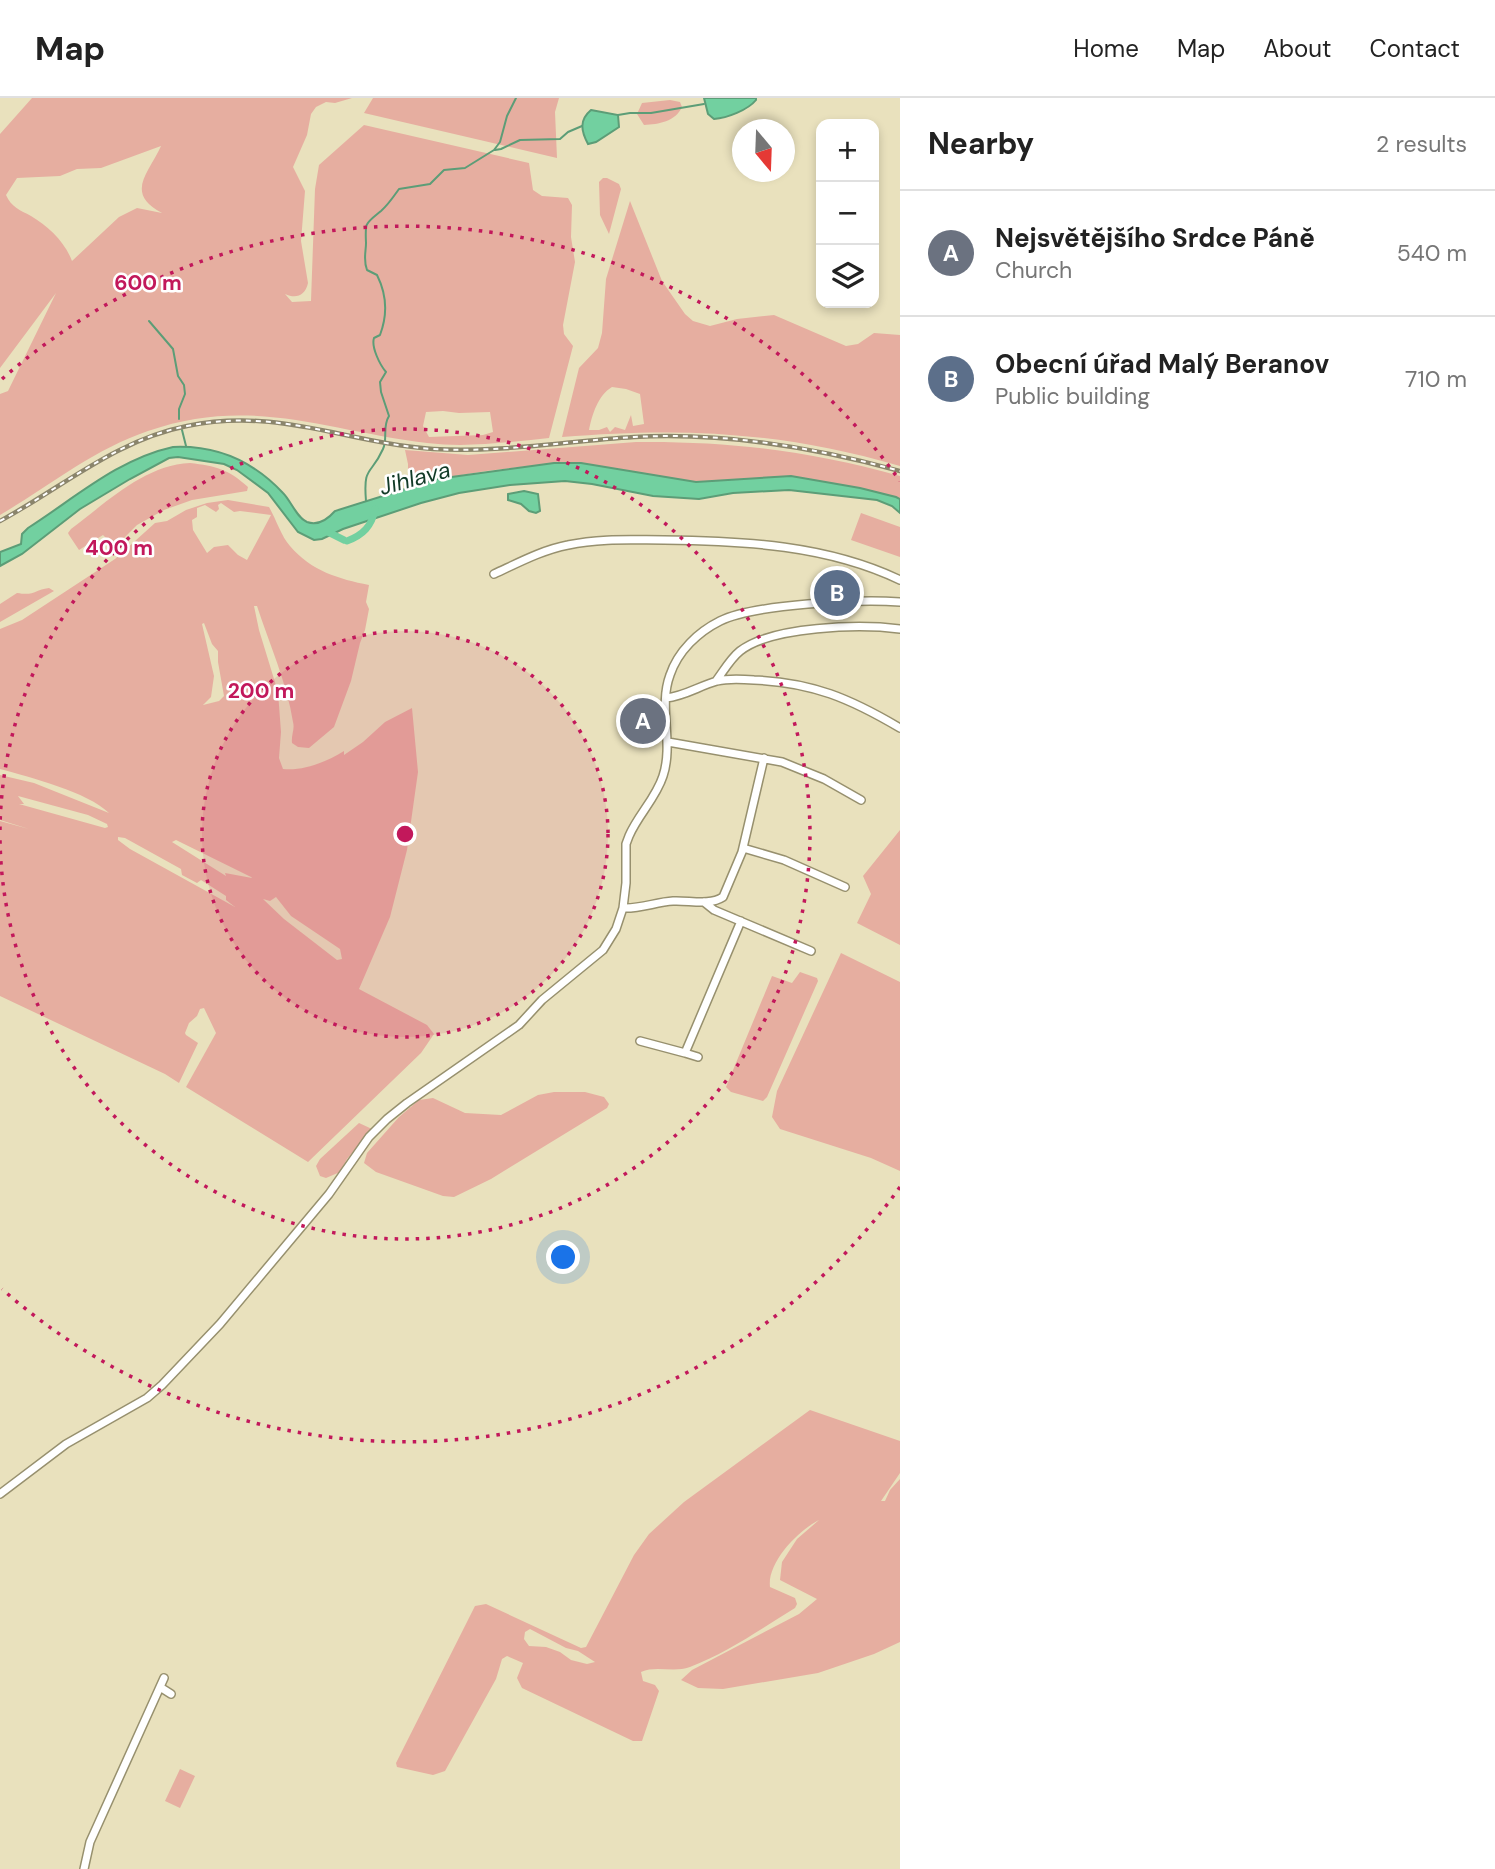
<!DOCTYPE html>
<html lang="en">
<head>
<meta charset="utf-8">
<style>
  :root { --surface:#fff; --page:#f6f6f6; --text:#222; --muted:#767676; --line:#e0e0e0; --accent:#0b8043 }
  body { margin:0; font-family:"DM Sans",sans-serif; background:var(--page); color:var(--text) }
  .controls { position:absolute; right:21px; top:21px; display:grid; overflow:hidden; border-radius:14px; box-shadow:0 4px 10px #0003 }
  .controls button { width:63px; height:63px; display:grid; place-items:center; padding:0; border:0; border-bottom:2px solid var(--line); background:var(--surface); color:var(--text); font:35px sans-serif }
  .compass { position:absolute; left:732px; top:21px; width:63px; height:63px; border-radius:50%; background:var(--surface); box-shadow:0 4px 10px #0003; rotate:161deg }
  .you { position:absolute; left:564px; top:1160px; width:24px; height:24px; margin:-18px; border:5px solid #fff; border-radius:50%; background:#1a73e8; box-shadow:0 0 0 10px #1a73e833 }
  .badge { display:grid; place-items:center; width:46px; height:46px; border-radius:50%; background:var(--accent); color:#fff; font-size:23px; font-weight:700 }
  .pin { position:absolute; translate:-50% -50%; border:4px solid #fff; box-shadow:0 2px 7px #0006 }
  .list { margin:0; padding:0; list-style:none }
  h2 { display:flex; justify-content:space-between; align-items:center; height:91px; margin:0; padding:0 28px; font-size:30px }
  h2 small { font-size:23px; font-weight:400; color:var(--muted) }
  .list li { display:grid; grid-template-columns:46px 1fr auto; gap:21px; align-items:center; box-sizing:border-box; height:126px; padding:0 28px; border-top:2px solid var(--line) }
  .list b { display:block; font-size:26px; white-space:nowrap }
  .list p { margin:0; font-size:23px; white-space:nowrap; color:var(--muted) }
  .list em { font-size:23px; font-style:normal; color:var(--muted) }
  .icon { flex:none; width:38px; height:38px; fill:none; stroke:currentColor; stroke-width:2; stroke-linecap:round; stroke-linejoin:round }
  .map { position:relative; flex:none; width:900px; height:1771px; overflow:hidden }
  header { display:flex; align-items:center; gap:42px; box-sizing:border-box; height:98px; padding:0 35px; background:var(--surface); border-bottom:2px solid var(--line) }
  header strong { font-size:33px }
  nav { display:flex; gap:38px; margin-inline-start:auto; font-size:24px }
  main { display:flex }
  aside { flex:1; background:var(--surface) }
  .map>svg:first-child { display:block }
  .green { fill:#e6aea0; fill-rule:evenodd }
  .water { fill:#72d0a0; stroke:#5c9d77; stroke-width:2 }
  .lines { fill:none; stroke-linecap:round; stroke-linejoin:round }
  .stream { stroke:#5c9d77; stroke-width:2 }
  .canal { stroke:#72d0a0; stroke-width:7 }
  .street-casing { stroke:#97906e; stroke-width:10 }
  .street { stroke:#fff; stroke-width:7 }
  .rail-casing { stroke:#8b856c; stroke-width:4.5 }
  .rail { stroke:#fff; stroke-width:2; stroke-dasharray:5; stroke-linecap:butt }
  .ring { fill:none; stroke:#c2185b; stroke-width:3.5; stroke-dasharray:3.5 7 }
  .labels { text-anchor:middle; stroke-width:5; stroke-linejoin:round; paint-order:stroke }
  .water-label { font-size:23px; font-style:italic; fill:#113a27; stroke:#fff }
  .centre { fill:#c2185b; stroke:#fff; stroke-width:3.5 }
  .ring-label { font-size:21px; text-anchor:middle; font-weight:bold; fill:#c2185b; stroke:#fff; stroke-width:5; stroke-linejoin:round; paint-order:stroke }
</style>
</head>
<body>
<header>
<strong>Map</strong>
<nav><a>Home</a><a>Map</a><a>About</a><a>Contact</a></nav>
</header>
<main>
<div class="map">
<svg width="900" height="1771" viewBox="0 0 900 1771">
  <rect width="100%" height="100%" fill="#e9e1bd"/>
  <path class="green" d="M 32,0 L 352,0 L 335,5 L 326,4 L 316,9 L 311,16 L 307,37 L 293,69 L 305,93 L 301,143 L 308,185 C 305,198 296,201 285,196 L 292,204 L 311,203 L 315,91 L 319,67 L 364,27 L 529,65 L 533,92 L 542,98 L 568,100 L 572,107 L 571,139 L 575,164 L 563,227 L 564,236 L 573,248 L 549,340 C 509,344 468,350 427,345 C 326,333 251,297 148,333 C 94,351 48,389 0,417 L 0,296 L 8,293 L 56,195 L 0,270 L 0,36 ZM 161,48 C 149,75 124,95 162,115 L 137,110 L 119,119 L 72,163 C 65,144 48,128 31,118 C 20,112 11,109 6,97 L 17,80 L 60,78 L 77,71 L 101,70 ZM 443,313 L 459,315 L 490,314 L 493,334 L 483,337 L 429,339 L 423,328 L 426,314 Z
    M 373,0 L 559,0 L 555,14 L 557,60 L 364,15 Z
    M 670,2 L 680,4 L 682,9 C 675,24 659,26 644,27 L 637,16 L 642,5 Z
    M 603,80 L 607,80 L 619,86 L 621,91 L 609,136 L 600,117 L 599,84 Z
    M 630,103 L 662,183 L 685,216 L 693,223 L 710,228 L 737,221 L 774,217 L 846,248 L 858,246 L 874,235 L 900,237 L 900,368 C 781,334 685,329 562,339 L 579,270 L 598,250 L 602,235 L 606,181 ZM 612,289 L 626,291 L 640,296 L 644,326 L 633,328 L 631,317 L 625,332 L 615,329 L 610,334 L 607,329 L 599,332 L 589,332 C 592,317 598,297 612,289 Z
    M 636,344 C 730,343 810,353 900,378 L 900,401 L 860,390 L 791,378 L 696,384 L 581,365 L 554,365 L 486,373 L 437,381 L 408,390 L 408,366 L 405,352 L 468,357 Z
    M 190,365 C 216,368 228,371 248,389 L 247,393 L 192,402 L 164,412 L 137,427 L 121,443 L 111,445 L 103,437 L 79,452 L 69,437 L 68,435 L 71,431 C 106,405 144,367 190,365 Z
    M 228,402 L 269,409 C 276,421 281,438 290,448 C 311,473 339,481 369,487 L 366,504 L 369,511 L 365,532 L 360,545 L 351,583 L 334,629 L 309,650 L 298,649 L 292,645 C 291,637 295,631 293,624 C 287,585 269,545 257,508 L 254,508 L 259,532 L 278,594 L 281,634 L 279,660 L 283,671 C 304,673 326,664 344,653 L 344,657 L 363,644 L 385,624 L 412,610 L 418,674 L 407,752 L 390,819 L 359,891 L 427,927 L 434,936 L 421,955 L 308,1064 L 186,989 L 216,935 L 204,910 L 200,911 L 197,918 L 189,925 L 185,935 L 186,937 L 198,945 L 179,985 L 165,976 L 0,898 L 0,723 L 29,731 L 0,722 L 0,677 L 34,685 L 109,715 C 88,694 29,679 0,671 L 0,531 L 22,522 L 115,461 L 155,425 L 167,423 L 186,412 L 207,405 ZM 221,405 L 234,414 L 240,413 L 271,417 L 247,462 L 238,457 L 228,447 L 214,449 L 207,455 L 193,432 L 192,422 L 197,419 L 197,410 L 205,407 L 216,414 L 219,411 L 218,407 ZM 204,525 L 212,546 L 218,553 L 218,564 L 224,598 L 219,603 L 203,607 L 211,599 L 214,578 L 202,526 ZM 18,698 L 88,717 L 107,726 L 108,729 L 105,730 L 19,706 L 24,706 ZM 118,739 L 125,740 L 181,771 L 182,777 L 197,785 L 201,782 L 226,798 L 226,802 L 235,809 L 130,751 L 118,742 ZM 176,742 L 251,779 L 252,780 L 225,775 L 226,778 L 172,744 ZM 276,799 L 291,818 L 340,851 L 342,861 L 337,862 L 284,821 L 263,801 L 270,803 Z
    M 861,415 L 900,429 L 900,459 L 851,442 Z
    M 49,490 L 54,493 L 0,524 L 0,506 L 17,495 C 35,498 34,492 49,490 Z
    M 900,732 L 900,847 L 857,825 L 871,796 L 863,778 Z
    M 841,855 L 900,884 L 900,1073 L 871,1060 L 780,1031 L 772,1019 L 777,993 Z
    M 800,874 L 817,880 L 818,883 L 767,999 L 763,1003 L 731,994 L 726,989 L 772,878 L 792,885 Z
    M 554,994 L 585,994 L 604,999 L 609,1006 L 607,1010 L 491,1081 L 454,1099 L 443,1098 L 376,1074 L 364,1065 L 367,1055 L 399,1019 L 419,1002 L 433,1000 L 465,1015 L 501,1017 L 538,997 Z
    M 359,1025 L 372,1031 L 347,1061 L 340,1074 L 326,1080 L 320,1078 L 316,1068 L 320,1061 Z
    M 810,1312 L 900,1343 L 900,1375 L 881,1403 L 885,1403 L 890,1392 L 900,1381 L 900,1544 L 874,1556 L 818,1575 L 723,1591 L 698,1590 L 681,1582 L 692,1572 L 799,1516 L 817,1501 L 780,1482 L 782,1464 L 797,1441 L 819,1422 C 799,1432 767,1464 770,1489 L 795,1500 L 797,1506 L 795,1510 C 761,1531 727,1555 690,1569 C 673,1575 656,1567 641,1574 L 643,1583 L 655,1587 L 659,1593 L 642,1643 L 633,1643 L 522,1590 L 517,1580 L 523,1565 L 507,1558 L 502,1561 L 496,1581 L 445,1673 L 433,1677 L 397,1669 L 396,1665 L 475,1508 L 486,1506 L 581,1550 L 586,1549 L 634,1457 L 649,1436 L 684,1404 ZM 530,1531 L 566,1550 L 578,1553 L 595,1564 L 587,1566 L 571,1562 L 560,1554 L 546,1549 L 529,1548 L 524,1541 L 525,1534 Z
    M 180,1671 L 195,1678 L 180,1710 L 165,1703 Z"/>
  <path class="water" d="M 704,0 L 756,0 L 756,2 C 748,12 727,20 714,21 L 708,16 Z
    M 591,12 L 618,17 L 619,29 L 596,44 L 588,46 C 581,33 579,22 591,12 Z
    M 173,349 C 217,347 253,363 283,395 C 291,403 297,420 307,424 C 318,428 328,421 335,413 L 437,381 L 554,365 L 581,365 L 696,384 L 791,378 L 860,390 L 896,399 L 900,401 L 900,415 L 892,408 L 877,402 L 789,392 L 733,395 L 699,401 L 653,398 L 592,386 L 565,383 L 510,387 L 459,395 L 421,405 L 343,431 L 322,441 L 314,442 L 298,434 L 268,395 L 237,372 L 224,366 L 178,359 L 169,360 L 130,381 L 80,411 L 22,456 L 0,468 L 0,454 L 21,446 L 22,436 L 28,430 C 75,400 118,361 173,349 Z
    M 524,393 L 538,396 L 540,413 L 536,415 L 529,413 L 521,406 L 508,402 L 508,396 Z"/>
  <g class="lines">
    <path class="stream" d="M 618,17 L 630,15 L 651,15 L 704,6
      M 495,52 L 501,51 L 520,42 L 560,41 L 568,34 L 582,28
      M 149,223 L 173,251 L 178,278 L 184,287 L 185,296 L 179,311 L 179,321
      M 182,332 L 186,348
      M 366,403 C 363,367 371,378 383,351 C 388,340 382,329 389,318 L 381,294 L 380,284 L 386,274 C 380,267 371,249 374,240 L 380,237 C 388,216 387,197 377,177 L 367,172 C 363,162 366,154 366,145 C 365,124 365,126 381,113 C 388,107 394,98 399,91 L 430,86 L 444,72 L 465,70 L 494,52 L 500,44 L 507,18 L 516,0"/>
    <path class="canal" d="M 326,433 L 344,442
      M 347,443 C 363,437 372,428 375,411"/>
    <g class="street-casing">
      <path id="street" d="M 494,476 C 518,465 542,452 568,447 C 600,440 632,442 664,442 C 744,443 827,447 900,482
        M 716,583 C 723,574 730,561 740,553 C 772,528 860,526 900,531
        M 666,600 C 685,598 699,588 717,583 C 729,580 742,581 754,582 C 812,584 851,601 900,630
        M 668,644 L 782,664 L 824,681 L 861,702
        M 743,750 L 784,762 L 845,789
        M 704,804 L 714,812 L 811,853
        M 623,810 C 640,811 656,804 673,803 C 689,802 709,808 723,799 L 742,754 L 764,660
        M 640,943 L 685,955 L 741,823
        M 685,955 L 698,959
        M 0,1396 L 66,1346 L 147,1300 L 162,1287 L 220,1226 L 329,1096 L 369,1039 L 387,1021 L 407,1005 L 519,927 L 542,902 L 603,852 L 616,831 L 623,810 L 626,785 L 626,746 L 629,738 C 638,717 656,700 663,678 C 674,645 658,609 670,577 C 678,553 698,534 720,523 C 754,506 860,501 900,504
        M 160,1589 L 171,1596
        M 84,1771 L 90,1744 L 164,1580"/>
    </g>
    <use href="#street" class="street"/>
    <g class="rail-casing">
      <path id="rail" d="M 0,423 C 63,389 116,342 187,328 C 279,309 346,345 433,351 C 500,355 567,343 634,339 C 724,334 813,349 900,373"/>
    </g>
    <use href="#rail" class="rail"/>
  </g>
  <circle cx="405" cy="736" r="203" fill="#c2185b" fill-opacity=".12"/>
  <g class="ring">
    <circle cx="405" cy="736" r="203"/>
    <path d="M0 732A405 405 0 1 1 0 740"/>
    <path d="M900 1089A608 608 0 0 1 2 1191M2 281A608 608 0 0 1 900 383"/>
  </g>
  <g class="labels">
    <g class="water-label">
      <text transform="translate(415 380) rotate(-15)" y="8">Jihlava</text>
    </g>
  </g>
  <circle cx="405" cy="736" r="10" class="centre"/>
  <g class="ring-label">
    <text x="148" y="192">600 m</text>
    <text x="119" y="457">400 m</text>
    <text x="261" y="600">200 m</text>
  </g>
</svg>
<div class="controls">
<button>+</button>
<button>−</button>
<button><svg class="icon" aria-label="layers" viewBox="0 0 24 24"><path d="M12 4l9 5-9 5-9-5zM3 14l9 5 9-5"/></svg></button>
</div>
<svg class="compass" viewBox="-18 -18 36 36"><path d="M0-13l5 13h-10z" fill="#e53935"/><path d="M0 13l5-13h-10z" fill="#767676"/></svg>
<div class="you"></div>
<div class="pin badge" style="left:643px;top:623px;background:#6b7280">A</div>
<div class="pin badge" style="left:837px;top:495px;background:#5c6f8a">B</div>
</div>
<aside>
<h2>Nearby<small>2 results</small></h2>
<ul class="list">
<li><span class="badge" style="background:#6b7280">A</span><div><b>Nejsvětějšího Srdce Páně</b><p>Church</p></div><em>540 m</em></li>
<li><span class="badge" style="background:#5c6f8a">B</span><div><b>Obecní úřad Malý Beranov</b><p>Public building</p></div><em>710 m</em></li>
</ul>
</aside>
</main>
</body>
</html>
